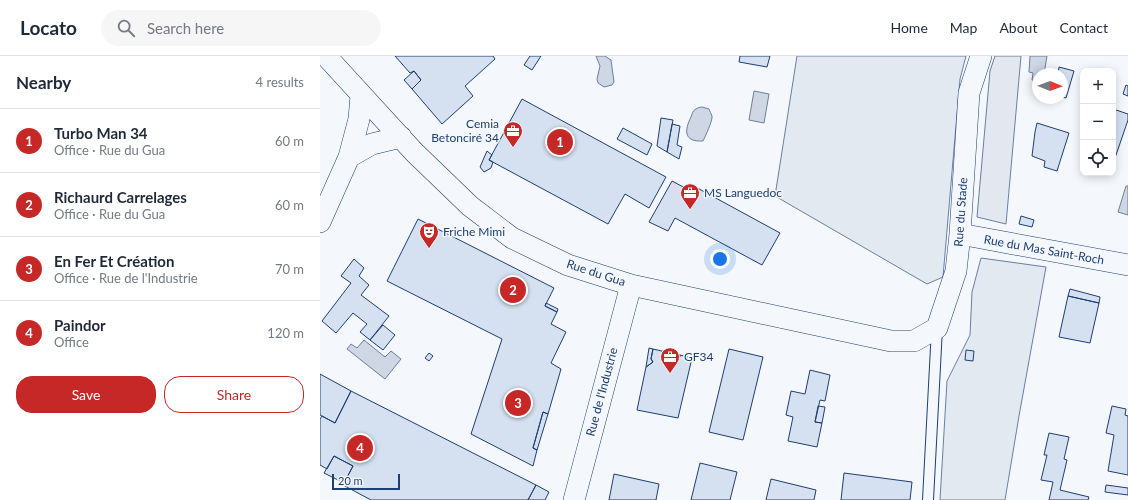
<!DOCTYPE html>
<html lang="en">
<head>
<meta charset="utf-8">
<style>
  :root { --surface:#fff; --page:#f6f6f7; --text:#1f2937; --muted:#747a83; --line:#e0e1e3; --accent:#c62828 }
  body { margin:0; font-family:Lato,sans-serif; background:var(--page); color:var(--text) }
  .controls { position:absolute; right:12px; top:12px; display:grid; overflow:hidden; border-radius:8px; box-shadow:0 2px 10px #0003 }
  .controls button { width:36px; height:36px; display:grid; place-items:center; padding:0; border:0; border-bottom:1px solid var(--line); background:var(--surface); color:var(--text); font:20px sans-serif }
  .compass { position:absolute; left:712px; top:12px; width:36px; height:36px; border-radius:50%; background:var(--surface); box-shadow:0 2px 10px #0003; rotate:91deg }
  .scale { position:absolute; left:12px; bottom:10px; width:68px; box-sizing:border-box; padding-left:4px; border:2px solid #1d3f73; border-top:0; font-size:11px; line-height:14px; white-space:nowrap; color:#1d3f73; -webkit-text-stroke:3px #f4f7fb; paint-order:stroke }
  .you { position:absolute; left:400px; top:203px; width:14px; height:14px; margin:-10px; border:3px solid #fff; border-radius:50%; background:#1a73e8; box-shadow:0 0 0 6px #1a73e833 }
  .badge { display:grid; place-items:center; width:26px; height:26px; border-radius:50%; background:var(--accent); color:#fff; font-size:13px; font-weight:700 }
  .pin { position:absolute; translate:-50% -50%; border:2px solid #fff; box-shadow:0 1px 4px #0006 }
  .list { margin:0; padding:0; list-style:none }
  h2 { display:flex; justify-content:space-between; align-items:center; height:52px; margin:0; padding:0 16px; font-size:17px }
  h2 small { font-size:13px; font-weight:400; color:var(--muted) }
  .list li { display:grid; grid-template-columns:26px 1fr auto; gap:12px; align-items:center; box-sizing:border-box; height:64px; padding:0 16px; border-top:1px solid var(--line) }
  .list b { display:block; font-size:15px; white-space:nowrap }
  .list p { margin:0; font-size:13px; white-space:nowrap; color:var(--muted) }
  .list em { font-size:13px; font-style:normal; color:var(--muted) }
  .actions { display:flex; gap:8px; padding:12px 16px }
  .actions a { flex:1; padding:9px 0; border:1px solid var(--accent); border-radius:16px; text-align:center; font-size:14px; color:var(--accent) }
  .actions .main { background:var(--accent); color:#fff }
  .icon { flex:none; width:22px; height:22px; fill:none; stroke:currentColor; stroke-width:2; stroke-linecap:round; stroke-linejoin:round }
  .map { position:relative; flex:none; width:808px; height:444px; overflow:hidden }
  header { display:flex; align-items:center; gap:24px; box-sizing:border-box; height:56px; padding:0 20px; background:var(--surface); border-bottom:1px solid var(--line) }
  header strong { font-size:19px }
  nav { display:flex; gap:22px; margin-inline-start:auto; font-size:14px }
  .search { width:280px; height:36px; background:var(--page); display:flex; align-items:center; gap:10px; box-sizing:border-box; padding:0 14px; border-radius:22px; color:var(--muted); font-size:15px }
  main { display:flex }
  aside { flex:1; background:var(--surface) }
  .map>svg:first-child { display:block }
  .green { fill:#e3e9f0; stroke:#687fa3 }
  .parking { fill:#e3e8f0; stroke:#687fa3 }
  .water { fill:#cfd7e4; stroke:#687fa3 }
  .building { fill:#d5e0f0; stroke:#1d3f73 }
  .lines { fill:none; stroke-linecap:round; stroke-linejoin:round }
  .service-casing { stroke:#1d3f73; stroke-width:12 }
  .minor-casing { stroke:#1d3f73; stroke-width:22 }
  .service { stroke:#f4f7fb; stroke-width:10 }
  .minor { stroke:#f4f7fb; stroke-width:21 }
  .labels { text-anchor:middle; stroke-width:3; stroke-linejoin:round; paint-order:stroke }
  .poi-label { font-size:12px; fill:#1d3f73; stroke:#f4f7fb; text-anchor:start }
  .street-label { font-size:12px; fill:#1d3f73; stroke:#f4f7fb }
</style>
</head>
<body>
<header>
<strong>Locato</strong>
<div class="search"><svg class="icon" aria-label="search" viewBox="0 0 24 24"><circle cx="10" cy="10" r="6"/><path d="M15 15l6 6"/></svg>Search here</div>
<nav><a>Home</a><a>Map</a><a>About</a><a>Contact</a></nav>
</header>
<main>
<aside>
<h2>Nearby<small>4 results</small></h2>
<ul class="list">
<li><span class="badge">1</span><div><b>Turbo Man 34</b><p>Office · Rue du Gua</p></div><em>60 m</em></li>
<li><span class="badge">2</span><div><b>Richaurd Carrelages</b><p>Office · Rue du Gua</p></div><em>60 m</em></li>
<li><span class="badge">3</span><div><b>En Fer Et Création</b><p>Office · Rue de l'Industrie</p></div><em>70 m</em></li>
<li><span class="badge">4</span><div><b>Paindor</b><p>Office</p></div><em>120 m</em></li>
</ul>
<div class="actions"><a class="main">Save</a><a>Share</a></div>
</aside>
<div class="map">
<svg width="808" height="444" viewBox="0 0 808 444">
  <rect width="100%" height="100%" fill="#f4f7fb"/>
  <path class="green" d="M 477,0 L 646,0 L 640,23 L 623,221 L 607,228 L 455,140 Z
    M 661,202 L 726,211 L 699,360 L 685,444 L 620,444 L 627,325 L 650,279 L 652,236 Z"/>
  <path class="parking" d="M 675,0 L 701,0 L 686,168 L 657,161 L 670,15 Z"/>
  <path class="water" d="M 276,0 L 285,0 L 291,4 L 294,26 L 292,29 L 284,31 L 278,27 L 277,23 L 280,10 Z
    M 710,0 L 727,0 L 724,18 L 718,18 L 718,25 L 712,24 L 713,17 L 709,16 Z
    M 434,35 L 449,38 L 444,67 L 429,64 Z
    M 382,51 L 389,53 C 390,56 391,57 392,60 C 393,64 385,81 383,85 C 364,86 364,75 371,61 C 372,58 373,54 376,53 C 377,52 380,51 382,51 Z
    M 806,130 L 808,130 L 808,159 L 798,156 Z
    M 44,284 L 65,301 L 71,295 L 81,303 L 65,323 L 27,293 L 31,288 L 37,292 Z"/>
  <path class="building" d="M 75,0 L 173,0 L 175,3 L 145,30 L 153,40 L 122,68 L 92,33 L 101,24 L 94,15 L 90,17 Z
    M 210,0 L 221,0 L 212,14 L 204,9 Z
    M 420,0 L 450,0 L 447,11 L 419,6 Z
    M 739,11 L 754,15 L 746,42 L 742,41 L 742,18 L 738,18 Z
    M 94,15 L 101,24 L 92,33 L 84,24 Z
    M 806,29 L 808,30 L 808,40 L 803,38 Z
    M 202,43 L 346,121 L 329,152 L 305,138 L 288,168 L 169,104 Z
    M 793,53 L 808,58 L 808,64 L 795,102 L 793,101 Z
    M 341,62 L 353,64 L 347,96 L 337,90 Z
    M 717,67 L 749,77 L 737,115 L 724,111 L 725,105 L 712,100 L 715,76 Z
    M 352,68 L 360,70 L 357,89 L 362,91 L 359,103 L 347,96 Z
    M 303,72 L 332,88 L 327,99 L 297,83 Z
    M 167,95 L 172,99 L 169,104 L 173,106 L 171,112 L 164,116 L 160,111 Z
    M 352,125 L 367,133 L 370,128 L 460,177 L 442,209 L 355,162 L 348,175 L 329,166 Z
    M 701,160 L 714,164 L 712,171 L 699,168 Z
    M 98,163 L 234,232 L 225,250 L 237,256 L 231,268 L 246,276 L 231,307 L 241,313 L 228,358 L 223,356 L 213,392 L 217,394 L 213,410 L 151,378 L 182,283 L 67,225 Z
    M 34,203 L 44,212 L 39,220 L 49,229 L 41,239 L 69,260 L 50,284 L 40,276 L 47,268 L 33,257 L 16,277 L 2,265 L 31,227 L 21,220 Z
    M 750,233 L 780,241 L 779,247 L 748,240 Z
    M 748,240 L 779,247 L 770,287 L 739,281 Z
    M 226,247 L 238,253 L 237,256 L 225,250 Z
    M 63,269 L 75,279 L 63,294 L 50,284 Z
    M 329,292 L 333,293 L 331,303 L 333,306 L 326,311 Z
    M 333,293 L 346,296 L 347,303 L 351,305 L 357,304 L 360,299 L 372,302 L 358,362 L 317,354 L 326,311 L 333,306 L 331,303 Z
    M 409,293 L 443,301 L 423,384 L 389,376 Z
    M 646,294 L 654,295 L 653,305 L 645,304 Z
    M 346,296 L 360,299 L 360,301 L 355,305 L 351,305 L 347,303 Z
    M 109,297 L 113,300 L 109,305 L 105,302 Z
    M 490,314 L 510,319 L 505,345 L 500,344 L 495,366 L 502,367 L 497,391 L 468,385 L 473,361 L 466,359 L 471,335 L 485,338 Z
    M 0,318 L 31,335 L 15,367 L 0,359 Z
    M 31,335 L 216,429 L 208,444 L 51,444 L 23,429 L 33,410 L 14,400 L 7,413 L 0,409 L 0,363 L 2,360 L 15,367 Z
    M 498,350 L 505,351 L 502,367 L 495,366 Z
    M 792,350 L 806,353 L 805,359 L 808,360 L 808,419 L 788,415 L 794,379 L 786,377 Z
    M 223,356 L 228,358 L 217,394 L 213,392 Z
    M 729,377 L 749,381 L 744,403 L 747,404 L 740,434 L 769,441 L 768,444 L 729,444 L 733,426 L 721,424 L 727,399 L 724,399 Z
    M 14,400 L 33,410 L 24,427 L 4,417 Z
    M 380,407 L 417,416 L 410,444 L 371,444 Z
    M 524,417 L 592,426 L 590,444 L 521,444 Z
    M 294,418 L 339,428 L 336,444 L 289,444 Z
    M 451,423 L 496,434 L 494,444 L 446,444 Z
    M 216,429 L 229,436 L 225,444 L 208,444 Z
    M 786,429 L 808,432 L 808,439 L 785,436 Z"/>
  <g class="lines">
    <g class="service-casing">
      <path id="service" d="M 608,444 L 617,272"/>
    </g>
    <g class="minor-casing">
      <path id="minor" d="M 6,0 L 94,96 L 150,150 L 192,182 L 248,209 L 311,229 L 571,285 L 594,285 L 617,272 L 636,215 L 640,178 L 649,37 L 661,0
        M 29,101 L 52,88 L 81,81
        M 0,166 L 29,101 L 39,63 L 41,39
        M 640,178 L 808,209
        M 254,444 L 311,229"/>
    </g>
    <use href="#service" class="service"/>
    <use href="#minor" class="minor"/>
  </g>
  <defs>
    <g id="office-pin" transform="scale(1)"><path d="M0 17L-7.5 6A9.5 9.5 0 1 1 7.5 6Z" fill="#c62828" stroke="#f4f7fb"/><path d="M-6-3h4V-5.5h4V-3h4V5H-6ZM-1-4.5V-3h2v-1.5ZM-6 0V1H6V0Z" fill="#fff"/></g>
    <g id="theatre-pin" transform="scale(1)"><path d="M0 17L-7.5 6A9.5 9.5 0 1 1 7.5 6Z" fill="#c62828" stroke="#f4f7fb"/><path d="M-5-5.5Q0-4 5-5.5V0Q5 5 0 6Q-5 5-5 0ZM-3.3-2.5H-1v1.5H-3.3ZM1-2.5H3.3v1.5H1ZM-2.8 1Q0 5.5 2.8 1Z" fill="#fff"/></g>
  </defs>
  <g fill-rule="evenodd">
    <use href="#office-pin" x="193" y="75"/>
    <use href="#office-pin" x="370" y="137"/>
    <use href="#theatre-pin" x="109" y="176"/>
    <use href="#office-pin" x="350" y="301"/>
  </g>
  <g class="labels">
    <g class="poi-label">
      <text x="179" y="72" text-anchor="end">Cemia<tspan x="179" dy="14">Betonciré 34</tspan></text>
      <text x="384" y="141">MS Languedoc</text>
      <text x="123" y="180">Friche Mimi</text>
      <text x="364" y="305">GF34</text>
    </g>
    <g class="street-label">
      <text transform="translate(641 156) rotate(-86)" y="4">Rue du Stade</text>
      <text transform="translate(724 194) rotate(10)" y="4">Rue du Mas Saint-Roch</text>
      <text transform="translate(276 217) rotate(18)" y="4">Rue du Gua</text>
      <text transform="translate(282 336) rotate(-75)" y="4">Rue de l'Industrie</text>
    </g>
  </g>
</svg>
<div class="controls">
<button>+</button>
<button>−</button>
<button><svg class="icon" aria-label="locate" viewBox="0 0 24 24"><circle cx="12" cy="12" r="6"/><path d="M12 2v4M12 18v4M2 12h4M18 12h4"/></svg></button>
</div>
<svg class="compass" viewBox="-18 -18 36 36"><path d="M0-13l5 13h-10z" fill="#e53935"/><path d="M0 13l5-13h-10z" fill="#747a83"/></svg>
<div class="scale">20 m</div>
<div class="you"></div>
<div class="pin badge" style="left:240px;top:86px">1</div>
<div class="pin badge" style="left:193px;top:234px">2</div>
<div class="pin badge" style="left:198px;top:347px">3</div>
<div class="pin badge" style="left:40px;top:392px">4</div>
</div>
</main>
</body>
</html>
